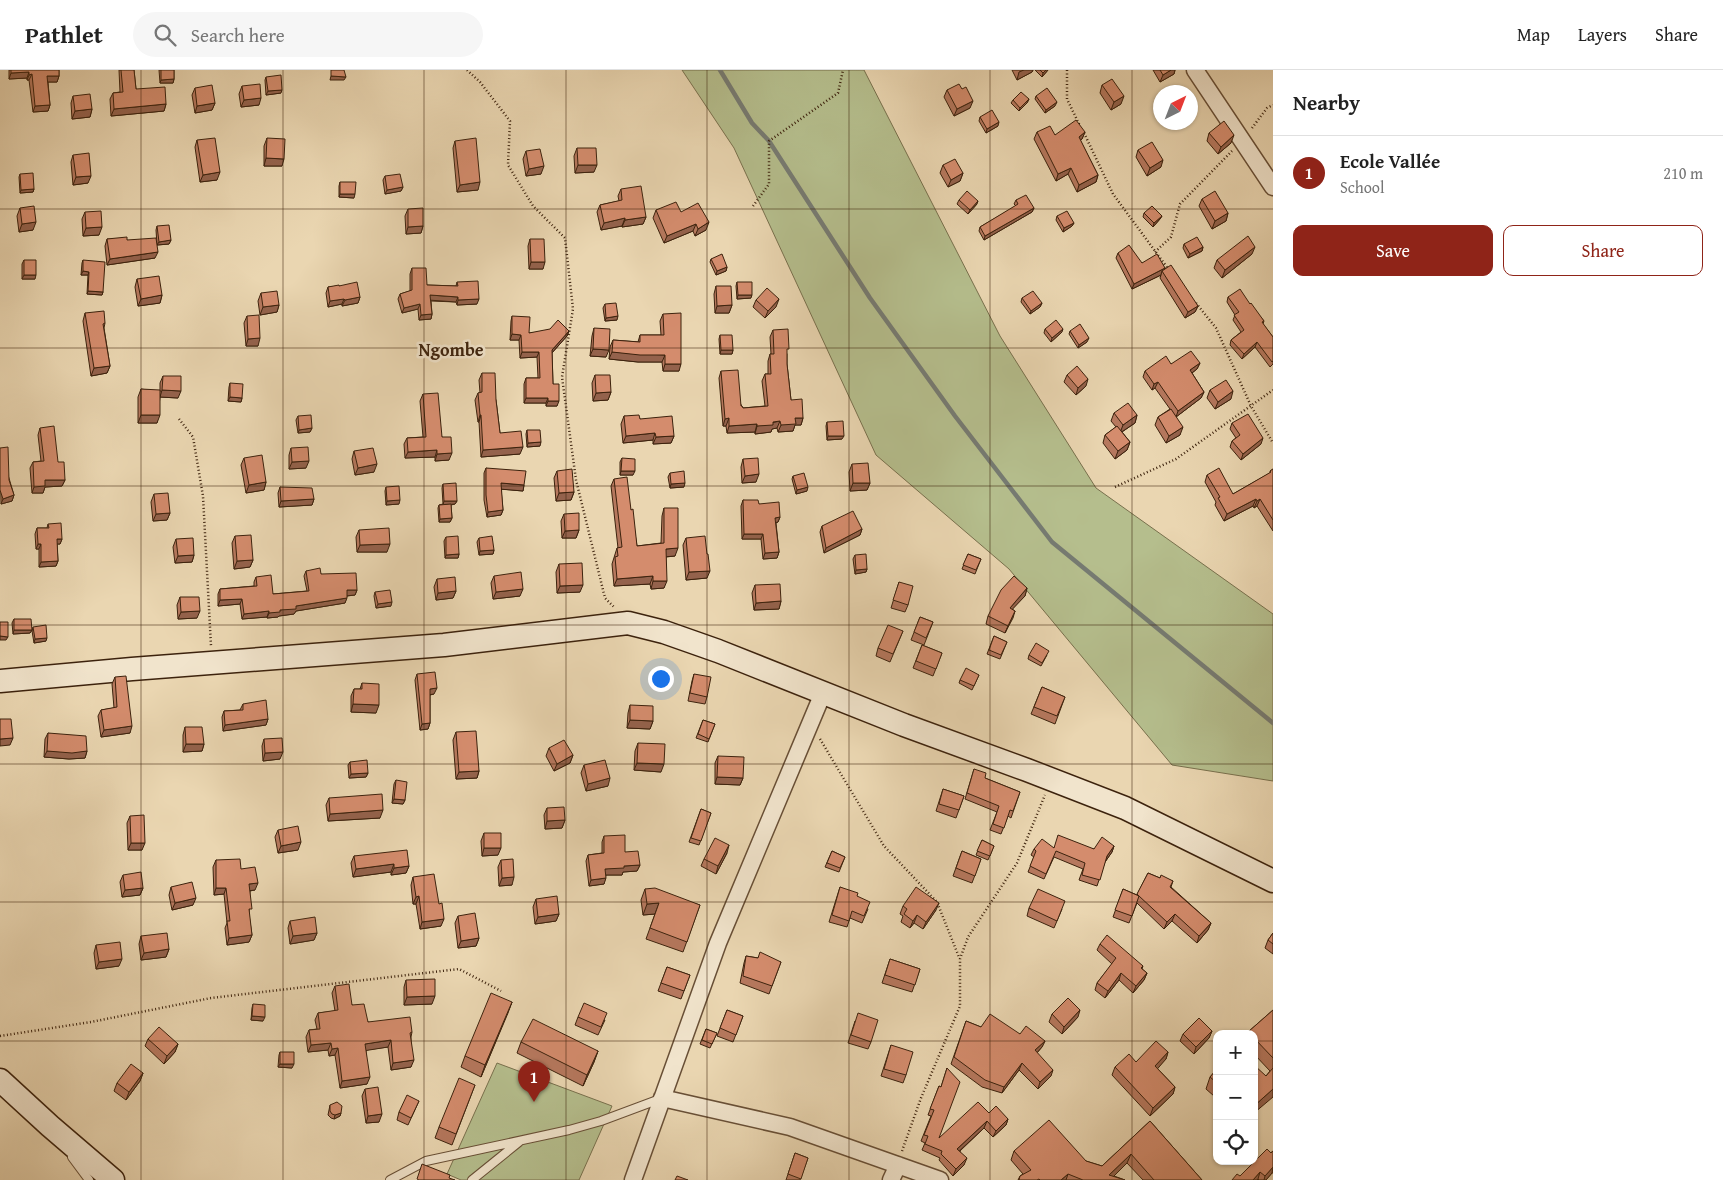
<!DOCTYPE html>
<html lang="en">
<head>
<meta charset="utf-8">
<style>
  :root { --surface:#fff; --page:#f6f6f6; --text:#222; --muted:#767676; --line:#e0e0e0; --accent:#8f2418 }
  body { margin:0; font-family:"Gentium Book Plus",serif; background:var(--page); color:var(--text) }
  .controls { position:absolute; right:15px; bottom:15px; display:grid; overflow:hidden; border-radius:10px; box-shadow:0 1px 4px #0004 }
  .controls button { width:45px; height:45px; display:grid; place-items:center; padding:0; border:0; border-bottom:1px solid var(--line); background:var(--surface); color:var(--text); font:25px sans-serif }
  .compass { position:absolute; left:1153px; top:15px; width:45px; height:45px; border-radius:50%; background:var(--surface); box-shadow:0 1px 4px #0004; rotate:42deg }
  .you { position:absolute; left:660px; top:608px; width:18px; height:18px; margin:-12px; border:4px solid #fff; border-radius:50%; background:#1a73e8; box-shadow:0 0 0 8px #1a73e833 }
  .badge { display:grid; place-items:center; width:32px; height:32px; border-radius:50%; background:var(--accent); color:#fff; font-size:16px; font-weight:700 }
  .pin { position:absolute; translate:-50% -41px; filter:drop-shadow(0 1px 2px #0008) }
  .pin::after { content:''; position:absolute; top:26px; width:18px; height:15px; background:inherit; clip-path:polygon(0 0,100% 0,50% 100%) }
  .list { margin:0; padding:0; list-style:none }
  h2 { display:flex; justify-content:space-between; align-items:center; height:65px; margin:0; padding:0 20px; font-size:21px }
  h2 small { font-size:16px; font-weight:400; color:var(--muted) }
  .list li { display:grid; grid-template-columns:32px 1fr auto; gap:15px; align-items:center; box-sizing:border-box; height:75px; padding:0 20px; border-top:1px solid var(--line) }
  .list b { display:block; font-size:19px; white-space:nowrap }
  .list p { margin:0; font-size:16px; white-space:nowrap; color:var(--muted) }
  .list em { font-size:16px; font-style:normal; color:var(--muted) }
  .actions { display:flex; gap:10px; padding:15px 20px }
  .actions a { flex:1; padding:11px 0; border:1px solid var(--accent); border-radius:10px; text-align:center; font-size:18px; color:var(--accent) }
  .actions .main { background:var(--accent); color:#fff }
  .icon { flex:none; width:28px; height:28px; fill:none; stroke:currentColor; stroke-width:2; stroke-linecap:round; stroke-linejoin:round }
  .map { position:relative; flex:none; width:1273px; height:1110px; overflow:hidden }
  header { display:flex; align-items:center; gap:30px; box-sizing:border-box; height:70px; padding:0 25px; background:var(--surface); border-bottom:1px solid var(--line) }
  header strong { font-size:24px }
  nav { display:flex; gap:28px; margin-inline-start:auto; font-size:18px }
  .search { width:350px; height:45px; background:var(--page); display:flex; align-items:center; gap:12px; box-sizing:border-box; padding:0 18px; border-radius:28px; color:var(--muted); font-size:19px }
  main { display:flex }
  aside { flex:1; background:var(--surface) }
  .map>svg:first-child { display:block }
  .green { fill:#b5be8d; stroke:#78704d }
  .lines { fill:none; stroke-linecap:round; stroke-linejoin:round }
  .stream { stroke:#767b72; stroke-width:4.5 }
  .lane-casing { stroke:#684f36; stroke-width:10 }
  .street-casing { stroke:#684f36; stroke-width:19 }
  .secondary-casing { stroke:#3c220d; stroke-width:25 }
  .path { stroke:#3c220d; stroke-width:2.5; stroke-dasharray:1 2.5; stroke-linecap:butt }
  .lane { stroke:#f1e4cc; stroke-width:8 }
  .street { stroke:#f1e4cc; stroke-width:16 }
  .secondary { stroke:#f1e4cc; stroke-width:22 }
  .wall { fill:#b6785e; stroke:#3c220d }
  .shaded-wall { fill:#94624c; stroke:#3c220d }
  .building { fill:#d48c6d; stroke:#3c220d }
  .grid { fill:none; stroke:#3c220d; stroke-width:1; stroke-opacity:0.55 }
  .labels { text-anchor:middle; stroke-width:5; stroke-linejoin:round; paint-order:stroke }
  .neighbourhood-label { font-size:18px; font-weight:bold; fill:#3c220d; stroke:#f1e4cc }
</style>
</head>
<body>
<header>
<strong>Pathlet</strong>
<div class="search"><svg class="icon" aria-label="search" viewBox="0 0 24 24"><circle cx="10" cy="10" r="6"/><path d="M15 15l6 6"/></svg>Search here</div>
<nav><a>Map</a><a>Layers</a><a>Share</a></nav>
</header>
<main>
<div class="map">
<svg width="1273" height="1110" viewBox="0 0 1273 1110">
  <rect width="100%" height="100%" fill="#ead6b1"/>
  <filter id="stains"><feTurbulence type="fractalNoise" baseFrequency=".004" numOctaves="4"/><feColorMatrix values="0 0 0 0 .2 0 0 0 0 .09 0 0 0 0 .02 0 0 0 .5 -.17"/></filter>
  <radialGradient id="worn" r=".72"><stop offset=".6" stop-color="#630" stop-opacity="0"/><stop offset="1" stop-color="#630" stop-opacity=".3"/></radialGradient>
  <path class="green" d="M 682,0 L 864,0 L 1000,266 L 1096,418 L 1273,544 L 1273,711 L 1172,695 L 1009,499 L 876,385 L 734,78 Z
    M 497,993 L 612,1036 L 579,1110 L 461,1110 L 447,1104 Z"/>
  <g class="lines">
    <path class="stream" d="M 720,0 L 752,53 L 769,71 L 870,228 L 955,346 L 1052,472 L 1273,653"/>
    <g class="lane-casing">
      <path id="lane" d="M 72,1087 L 89,1110
        M 390,1110 L 426,1091 L 569,1060 L 601,1051 L 660,1029
        M 472,1110 L 519,1072"/>
    </g>
    <g class="street-casing">
      <path id="street" d="M 1195,0 L 1273,117
        M 662,1028 L 790,1057 L 940,1110
        M 633,1110 L 718,873 L 823,623
        M 891,1110 L 898,1095"/>
    </g>
    <g class="secondary-casing">
      <path id="secondary" d="M 0,611 L 132,599 L 444,575 L 628,553 L 664,562 L 718,581 L 904,655 L 1027,700 L 1125,738 L 1273,811
        M 0,1010 L 50,1056 L 113,1110"/>
    </g>
    <path class="path" d="M 467,0 L 480,12 L 510,51 L 508,95 L 533,136 L 565,168 L 573,239 L 562,307 L 576,410 L 605,528 L 614,537
      M 1067,0 L 1067,29 L 1080,56
      M 1252,58 L 1267,38 L 1273,35
      M 1084,63 L 1113,124 L 1169,200
      M 753,136 L 769,114 L 769,71 L 838,23 L 843,0
      M 1155,182 L 1171,167 L 1180,134 L 1232,81
      M 1196,233 L 1216,258 L 1251,336 L 1273,373
      M 179,349 L 193,367 L 203,426 L 211,576
      M 1115,417 L 1176,389 L 1273,320
      M 820,669 L 884,776 L 937,832 L 959,887
      M 0,966 L 91,952 L 211,928 L 459,899 L 501,921
      M 902,1081 L 921,1028 L 960,936 L 960,889 L 968,867 L 1017,793 L 1045,725"/>
    <use href="#lane" class="lane"/>
    <use href="#street" class="street"/>
    <use href="#secondary" class="secondary"/>
  </g>
  <path class="wall" d="M 9,0 L 59,0 L 59,6 L 57,12 L 48,12 L 50,35 L 48,41 L 33,42 L 29,10 L 27,10 L 27,8 L 9,9 Z
    M 119,0 L 134,0 L 136,19 L 166,34 L 164,41 L 111,46 L 110,29 L 113,23 L 120,22 Z
    M 159,0 L 174,0 L 174,9 L 173,13 L 160,13 Z
    M 1012,0 L 1033,0 L 1032,2 L 1017,10 Z
    M 1035,0 L 1048,0 L 1042,7 Z
    M 1153,0 L 1175,0 L 1174,4 L 1160,12 Z
    M 266,7 L 281,23 L 266,25 L 265,10 Z
    M 1102,15 L 1121,34 L 1111,40 L 1100,23 Z
    M 242,16 L 259,35 L 241,37 L 239,24 Z
    M 195,18 L 215,33 L 212,40 L 195,43 L 192,25 Z
    M 962,19 L 970,38 L 954,46 L 944,27 L 947,20 Z
    M 73,26 L 92,39 L 90,47 L 72,49 L 71,33 Z
    M 1036,26 L 1055,36 L 1045,43 L 1035,29 Z
    M 1029,29 L 1027,33 L 1019,41 L 1011,33 L 1013,30 Z
    M 980,47 L 998,56 L 986,63 L 979,51 Z
    M 1037,62 L 1055,65 L 1085,62 L 1082,69 L 1080,70 L 1098,105 L 1096,112 L 1077,122 L 1068,104 L 1056,111 L 1034,69 Z
    M 1209,63 L 1231,73 L 1218,84 L 1207,71 Z
    M 267,68 L 282,96 L 264,96 L 264,76 Z
    M 197,70 L 217,110 L 200,112 L 195,77 Z
    M 455,71 L 478,120 L 457,122 L 453,78 Z
    M 577,78 L 594,102 L 575,103 L 574,86 Z
    M 1138,80 L 1161,97 L 1147,106 L 1136,87 Z
    M 526,81 L 541,104 L 526,106 L 523,89 Z
    M 73,85 L 88,113 L 73,115 L 71,92 Z
    M 943,95 L 963,103 L 960,111 L 948,117 L 940,103 Z
    M 20,104 L 34,119 L 33,122 L 20,123 L 19,107 Z
    M 385,106 L 403,117 L 401,121 L 385,124 L 383,110 Z
    M 340,112 L 354,128 L 339,127 L 339,116 Z
    M 621,119 L 646,147 L 643,154 L 622,157 L 622,156 L 601,160 L 597,142 L 600,135 L 619,131 L 618,126 Z
    M 1202,129 L 1228,143 L 1226,151 L 1212,159 L 1199,136 Z
    M 959,130 L 977,134 L 968,144 L 957,134 Z
    M 1016,130 L 1034,138 L 1032,142 L 984,170 L 979,161 L 980,157 L 1016,136 L 1014,134 Z
    M 20,138 L 33,160 L 19,162 L 17,146 Z
    M 408,139 L 423,156 L 421,163 L 406,164 L 405,146 Z
    M 656,140 L 681,142 L 706,160 L 695,166 L 693,161 L 664,173 L 653,148 Z
    M 85,142 L 99,165 L 83,166 L 82,149 Z
    M 1144,143 L 1162,146 L 1160,149 L 1153,157 L 1143,147 Z
    M 1057,146 L 1074,153 L 1072,156 L 1063,162 L 1056,150 Z
    M 157,156 L 171,170 L 169,174 L 157,175 L 156,160 Z
    M 107,169 L 127,170 L 155,188 L 107,195 L 105,176 Z
    M 530,169 L 543,199 L 529,199 L 528,176 Z
    M 1184,174 L 1203,177 L 1202,181 L 1188,188 L 1183,178 Z
    M 1118,183 L 1142,193 L 1165,198 L 1198,236 L 1195,242 L 1185,248 L 1160,208 L 1161,205 L 1132,219 L 1116,188 Z
    M 1252,184 L 1222,208 L 1214,198 L 1217,190 Z
    M 711,189 L 727,197 L 726,201 L 716,205 L 710,192 Z
    M 24,190 L 35,209 L 22,209 L 22,194 Z
    M 83,190 L 103,222 L 102,225 L 87,224 L 88,205 L 81,205 L 82,193 Z
    M 412,198 L 427,215 L 456,216 L 457,212 L 477,234 L 457,235 L 456,232 L 431,231 L 432,244 L 431,249 L 419,250 L 418,239 L 402,243 L 398,229 L 400,224 L 410,221 L 410,204 Z
    M 137,209 L 162,225 L 160,233 L 138,236 L 135,217 Z
    M 737,212 L 751,228 L 737,229 L 736,216 Z
    M 339,216 L 360,227 L 358,233 L 342,236 L 342,234 L 328,237 L 326,223 L 328,217 Z
    M 716,216 L 732,235 L 729,243 L 715,243 L 714,224 Z
    M 261,223 L 279,235 L 277,242 L 260,245 L 258,231 Z
    M 1228,227 L 1250,234 L 1264,251 L 1263,254 L 1273,267 L 1273,294 L 1270,297 L 1255,277 L 1242,289 L 1230,275 L 1231,270 L 1241,262 L 1233,250 L 1235,245 L 1227,232 Z
    M 1022,228 L 1042,233 L 1040,237 L 1030,244 L 1021,232 Z
    M 756,230 L 776,237 L 765,248 L 753,237 Z
    M 605,234 L 617,250 L 605,251 L 603,238 Z
    M 85,243 L 105,253 L 104,258 L 110,296 L 107,303 L 91,306 L 83,251 Z
    M 663,244 L 679,301 L 663,301 L 662,292 L 638,292 L 609,289 L 610,277 L 613,270 L 638,272 L 640,265 L 661,265 L 660,251 Z
    M 247,246 L 258,276 L 246,276 L 244,253 Z
    M 512,246 L 529,263 L 569,261 L 567,266 L 552,283 L 553,314 L 557,336 L 546,336 L 546,333 L 524,333 L 524,314 L 526,308 L 538,308 L 537,287 L 520,288 L 519,270 L 510,270 L 511,251 Z
    M 594,258 L 606,287 L 590,286 L 592,266 Z
    M 1045,259 L 1062,262 L 1051,272 L 1044,263 Z
    M 773,260 L 787,284 L 787,294 L 791,330 L 803,348 L 801,355 L 795,355 L 793,361 L 778,362 L 777,358 L 772,359 L 771,362 L 755,364 L 755,362 L 727,363 L 726,356 L 723,356 L 719,308 L 721,301 L 743,338 L 765,336 L 762,311 L 765,304 L 768,304 L 768,291 L 770,284 L 771,284 L 770,267 Z
    M 1070,261 L 1087,272 L 1078,278 L 1069,264 Z
    M 720,265 L 733,280 L 732,284 L 720,284 L 719,269 Z
    M 1200,293 L 1197,299 L 1192,303 L 1204,322 L 1201,328 L 1176,347 L 1180,365 L 1166,373 L 1155,355 L 1158,347 L 1170,339 L 1155,318 L 1152,320 L 1143,307 L 1145,301 L 1171,294 Z
    M 482,303 L 496,330 L 500,363 L 520,384 L 481,387 L 479,352 L 478,352 L 475,330 L 478,323 L 480,323 L 479,310 Z
    M 595,305 L 611,322 L 608,330 L 593,331 L 592,313 Z
    M 1067,305 L 1086,316 L 1076,325 L 1064,312 Z
    M 163,306 L 178,328 L 160,327 L 157,353 L 138,353 L 138,327 L 141,319 L 160,322 L 160,313 Z
    M 230,313 L 242,328 L 241,332 L 228,331 L 229,317 Z
    M 1210,320 L 1231,329 L 1215,339 L 1207,328 Z
    M 423,324 L 442,367 L 449,390 L 435,391 L 435,387 L 405,388 L 404,374 L 407,368 L 423,367 L 420,331 Z
    M 1114,343 L 1137,345 L 1135,353 L 1122,362 L 1130,372 L 1127,380 L 1115,389 L 1103,373 L 1105,365 L 1116,357 L 1111,351 Z
    M 298,346 L 312,358 L 310,362 L 298,363 L 296,350 Z
    M 624,346 L 640,349 L 674,366 L 671,373 L 653,374 L 653,370 L 623,373 L 621,354 Z
    M 827,352 L 842,369 L 827,370 L 826,356 Z
    M 1232,353 L 1261,374 L 1241,390 L 1230,377 L 1232,371 L 1236,368 L 1230,359 Z
    M 40,358 L 65,410 L 62,416 L 45,417 L 43,423 L 32,423 L 30,398 L 33,392 L 41,391 L 38,365 Z
    M 527,360 L 540,376 L 527,377 L 526,364 Z
    M 0,378 L 14,425 L 12,431 L 1,434 Z
    M 291,378 L 306,398 L 289,399 L 289,385 Z
    M 354,381 L 374,402 L 355,405 L 352,389 Z
    M 244,388 L 266,412 L 264,420 L 246,423 L 241,395 Z
    M 622,388 L 633,405 L 620,405 L 620,392 Z
    M 743,389 L 756,412 L 742,413 L 741,397 Z
    M 852,394 L 870,413 L 867,420 L 850,421 L 849,402 Z
    M 486,398 L 524,415 L 523,421 L 501,419 L 503,440 L 501,445 L 487,447 L 484,430 L 484,403 Z
    M 1273,399 L 1273,461 L 1257,436 L 1254,438 L 1253,436 L 1224,451 L 1215,435 L 1216,432 L 1205,412 L 1207,405 L 1233,424 L 1270,403 L 1270,401 Z
    M 557,401 L 574,422 L 571,430 L 556,431 L 554,408 Z
    M 670,403 L 684,417 L 670,418 L 668,407 Z
    M 793,406 L 807,421 L 796,424 L 792,409 Z
    M 614,409 L 631,440 L 637,476 L 661,473 L 662,446 L 664,438 L 675,486 L 666,487 L 664,518 L 651,519 L 650,514 L 614,516 L 612,494 L 617,478 L 618,478 L 611,416 Z
    M 443,414 L 457,431 L 455,434 L 451,435 L 452,448 L 450,452 L 439,452 L 438,438 L 439,435 L 443,434 L 442,418 Z
    M 280,417 L 314,429 L 312,435 L 279,437 L 278,423 Z
    M 386,417 L 399,434 L 386,435 L 385,421 Z
    M 154,424 L 170,443 L 167,450 L 153,451 L 151,432 Z
    M 743,430 L 759,434 L 780,447 L 778,452 L 776,453 L 779,482 L 777,488 L 763,489 L 761,469 L 742,469 L 741,436 Z
    M 564,444 L 579,460 L 576,468 L 562,468 L 561,451 Z
    M 48,454 L 62,469 L 60,474 L 57,474 L 58,491 L 56,496 L 39,497 L 39,479 L 36,479 L 35,464 L 37,458 L 47,458 Z
    M 822,456 L 862,459 L 860,465 L 824,483 L 820,462 Z
    M 359,460 L 387,482 L 357,482 L 356,467 Z
    M 235,466 L 253,490 L 250,497 L 234,499 L 232,473 Z
    M 446,467 L 459,484 L 458,488 L 445,488 L 444,471 Z
    M 479,468 L 494,480 L 493,484 L 479,485 L 477,472 Z
    M 686,468 L 707,508 L 686,510 L 683,475 Z
    M 176,469 L 194,485 L 192,492 L 175,493 L 173,477 Z
    M 968,484 L 981,489 L 975,504 L 962,499 Z
    M 855,485 L 867,499 L 866,502 L 855,504 L 853,489 Z
    M 559,494 L 580,522 L 557,523 L 556,502 Z
    M 306,501 L 321,504 L 357,520 L 355,525 L 347,526 L 345,533 L 296,541 L 294,544 L 279,546 L 278,547 L 267,548 L 267,547 L 242,549 L 240,534 L 218,536 L 218,524 L 220,519 L 254,516 L 254,512 L 256,507 L 273,524 L 307,521 L 304,506 Z
    M 494,506 L 520,526 L 493,529 L 491,513 Z
    M 437,509 L 456,521 L 453,528 L 436,530 L 434,517 Z
    M 899,512 L 908,535 L 905,542 L 891,538 Z
    M 755,515 L 781,531 L 779,539 L 754,540 L 752,523 Z
    M 1027,518 L 1025,526 L 1012,539 L 1015,541 L 1005,563 L 986,554 L 988,546 Z
    M 375,522 L 391,536 L 376,538 L 374,526 Z
    M 180,527 L 197,548 L 178,549 L 177,535 Z
    M 920,547 L 933,552 L 924,575 L 911,570 Z
    M 14,549 L 32,560 L 30,563 L 13,564 L 12,553 Z
    M 33,557 L 46,571 L 34,573 L 32,561 Z
    M 903,561 L 890,592 L 876,586 L 878,578 Z
    M 994,566 L 1007,572 L 1000,589 L 987,584 Z
    M 922,575 L 942,583 L 933,606 L 913,598 Z
    M 1029,585 L 1047,585 L 1041,596 L 1028,589 Z
    M 417,604 L 434,624 L 430,625 L 430,653 L 428,659 L 420,660 L 415,610 Z
    M 694,604 L 707,627 L 705,634 L 688,631 L 692,611 Z
    M 979,605 L 972,620 L 959,613 L 960,610 Z
    M 115,607 L 130,663 L 101,667 L 98,646 L 101,640 L 114,638 L 112,614 Z
    M 362,613 L 376,643 L 351,642 L 351,626 L 354,619 L 360,619 Z
    M 1042,617 L 1065,627 L 1055,654 L 1031,644 Z
    M 243,634 L 268,649 L 266,655 L 223,661 L 222,647 L 224,641 L 240,640 Z
    M 630,635 L 653,651 L 650,659 L 627,658 L 628,643 Z
    M 703,650 L 715,654 L 708,672 L 696,668 Z
    M 185,657 L 204,674 L 202,681 L 183,682 L 183,665 Z
    M 456,662 L 479,701 L 477,708 L 456,709 L 453,670 Z
    M 48,663 L 87,681 L 85,688 L 69,689 L 44,687 L 45,669 Z
    M 264,669 L 280,689 L 263,691 L 262,676 Z
    M 638,673 L 661,702 L 634,700 L 635,681 Z
    M 549,678 L 573,685 L 570,693 L 554,701 L 546,686 Z
    M 718,686 L 743,708 L 740,715 L 715,714 L 715,693 Z
    M 350,692 L 368,703 L 366,707 L 349,708 L 348,695 Z
    M 584,695 L 608,716 L 586,721 L 581,703 Z
    M 974,699 L 985,708 L 1020,722 L 1011,748 L 1008,746 L 1001,764 L 990,760 L 997,742 L 965,729 Z
    M 396,710 L 405,730 L 403,734 L 392,733 L 394,714 Z
    M 943,719 L 964,726 L 956,748 L 936,741 Z
    M 329,728 L 380,748 L 328,751 L 326,735 Z
    M 547,738 L 565,750 L 562,758 L 545,759 L 544,745 Z
    M 701,739 L 711,743 L 699,775 L 689,772 Z
    M 130,746 L 142,780 L 128,780 L 127,753 Z
    M 278,760 L 298,780 L 278,783 L 275,767 Z
    M 484,763 L 498,785 L 482,786 L 481,771 Z
    M 604,766 L 625,782 L 640,795 L 637,801 L 623,802 L 622,805 L 606,805 L 604,814 L 589,816 L 586,791 L 588,785 L 602,783 L 602,772 Z
    M 982,770 L 994,776 L 988,790 L 976,785 Z
    M 1114,776 L 1112,782 L 1105,792 L 1097,816 L 1079,810 L 1083,799 L 1054,787 L 1044,809 L 1028,802 L 1034,787 L 1031,785 L 1034,779 L 1054,778 L 1094,779 Z
    M 832,781 L 845,787 L 839,802 L 825,797 Z
    M 962,781 L 981,789 L 972,813 L 953,806 Z
    M 727,783 L 716,804 L 701,796 L 704,789 Z
    M 354,786 L 409,796 L 406,803 L 391,805 L 391,802 L 353,807 L 351,793 Z
    M 216,790 L 241,799 L 255,820 L 250,821 L 249,845 L 252,865 L 249,872 L 227,875 L 225,858 L 227,853 L 224,824 L 214,825 L 213,797 Z
    M 501,790 L 512,815 L 499,816 L 498,797 Z
    M 1148,803 L 1160,808 L 1173,811 L 1171,817 L 1211,853 L 1208,860 L 1197,873 L 1172,851 L 1164,859 L 1137,833 L 1129,853 L 1113,847 L 1123,819 L 1137,825 Z
    M 123,805 L 143,818 L 140,825 L 122,827 L 120,812 Z
    M 413,807 L 441,856 L 420,859 L 416,834 L 413,834 L 411,815 Z
    M 171,817 L 193,835 L 172,840 L 169,825 Z
    M 840,817 L 857,826 L 868,839 L 862,853 L 850,848 L 847,857 L 829,852 Z
    M 645,819 L 700,835 L 683,882 L 646,869 L 655,844 L 643,845 L 641,830 Z
    M 536,829 L 559,844 L 556,851 L 535,854 L 533,837 Z
    M 903,836 L 936,840 L 923,859 L 914,853 L 910,858 L 901,852 L 903,846 L 900,844 Z
    M 1029,838 L 1062,839 L 1054,858 L 1027,846 Z
    M 458,846 L 479,868 L 476,876 L 458,878 L 455,853 Z
    M 290,851 L 317,863 L 314,870 L 290,874 L 288,858 Z
    M 1273,863 L 1273,884 L 1265,878 L 1268,870 Z
    M 141,866 L 169,879 L 166,887 L 141,890 L 139,874 Z
    M 1100,874 L 1143,896 L 1142,899 L 1147,903 L 1144,910 L 1133,923 L 1119,910 L 1105,928 L 1095,920 L 1097,913 L 1112,894 L 1097,880 Z
    M 96,875 L 119,896 L 96,899 L 94,883 Z
    M 746,886 L 758,888 L 781,892 L 769,924 L 740,913 L 744,893 Z
    M 890,889 L 920,899 L 912,922 L 882,913 Z
    M 667,897 L 690,905 L 681,929 L 658,921 Z
    M 406,910 L 432,934 L 404,935 L 404,917 Z
    M 335,916 L 368,952 L 412,962 L 411,967 L 411,997 L 391,1000 L 388,977 L 366,980 L 367,1014 L 340,1018 L 335,985 L 329,986 L 328,980 L 308,982 L 306,967 L 309,960 L 317,959 L 315,950 L 318,943 L 335,941 L 332,923 Z
    M 512,932 L 481,1007 L 461,997 L 465,986 Z
    M 253,934 L 263,951 L 251,950 L 252,938 Z
    M 727,940 L 743,946 L 733,972 L 717,966 Z
    M 1273,940 L 1273,1027 L 1266,1006 L 1270,1001 L 1254,984 L 1254,964 L 1247,964 L 1248,962 Z
    M 1052,944 L 1078,947 L 1062,964 L 1049,952 Z
    M 578,947 L 605,950 L 598,965 L 575,955 Z
    M 855,951 L 871,972 L 868,979 L 848,973 Z
    M 966,951 L 981,957 L 1020,964 L 1045,971 L 1042,977 L 1037,983 L 1051,1006 L 1038,1019 L 1019,1000 L 1002,1023 L 982,1017 L 951,994 Z
    M 706,959 L 717,963 L 710,978 L 700,974 Z
    M 1212,961 L 1209,968 L 1194,984 L 1180,971 L 1183,964 Z
    M 148,969 L 178,974 L 175,982 L 164,994 L 145,976 Z
    M 521,972 L 598,981 L 594,992 L 583,1016 L 517,983 Z
    M 891,975 L 906,1005 L 903,1013 L 881,1006 Z
    M 280,982 L 292,998 L 278,997 L 279,985 Z
    M 1168,982 L 1166,989 L 1157,998 L 1175,1017 L 1173,1024 L 1150,1046 L 1112,1005 L 1115,997 L 1136,992 Z
    M 947,998 L 939,1068 L 989,1043 L 1008,1049 L 1006,1055 L 993,1067 L 984,1058 L 960,1081 L 964,1095 L 953,1106 L 939,1090 L 940,1088 L 922,1080 L 925,1073 L 921,1071 L 931,1046 L 928,1045 L 939,1016 L 941,1017 Z
    M 1217,999 L 1217,1025 L 1216,1024 L 1214,1026 L 1206,1019 L 1210,1007 Z
    M 143,1003 L 140,1011 L 126,1030 L 114,1021 L 117,1013 Z
    M 475,1015 L 452,1075 L 435,1068 L 439,1057 Z
    M 365,1019 L 379,1052 L 366,1053 L 362,1026 Z
    M 419,1031 L 408,1055 L 397,1050 L 399,1042 Z
    M 330,1035 L 341,1043 L 340,1046 L 334,1049 L 331,1048 L 328,1045 Z
    M 1150,1051 L 1202,1110 L 1143,1110 L 1127,1093 L 1114,1106 L 1125,1110 L 1018,1110 L 1020,1106 L 1023,1104 L 1011,1090 L 1014,1081 L 1086,1091 L 1102,1096 Z
    M 1273,1081 L 1273,1103 L 1272,1103 L 1266,1110 L 1259,1110 L 1258,1109 L 1240,1106 Z
    M 795,1083 L 808,1088 L 800,1110 L 786,1110 Z"/>
  <path class="shaded-wall" d="M 1024,0 L 1033,0 L 1032,2 L 1017,10 L 1019,2 Z
    M 1046,0 L 1048,0 L 1042,7 L 1043,3 Z
    M 1171,0 L 1175,0 L 1174,4 L 1160,12 L 1163,5 Z
    M 29,2 L 27,8 L 9,9 L 11,3 Z
    M 32,4 L 29,10 L 27,10 L 29,5 Z
    M 47,6 L 59,6 L 57,12 L 45,12 Z
    M 331,6 L 346,7 L 344,10 L 330,10 Z
    M 174,9 L 173,13 L 160,13 L 161,10 Z
    M 282,20 L 281,23 L 266,25 L 268,21 Z
    M 1124,26 L 1121,34 L 1111,40 L 1114,32 Z
    M 261,28 L 259,35 L 241,37 L 244,30 Z
    M 1029,29 L 1027,33 L 1019,41 L 1020,38 Z
    M 973,31 L 970,38 L 954,46 L 957,39 Z
    M 1057,32 L 1055,36 L 1045,43 L 1046,40 Z
    M 215,33 L 212,40 L 195,43 L 197,36 Z
    M 166,34 L 164,41 L 111,46 L 114,39 Z
    M 50,35 L 48,41 L 33,42 L 35,36 Z
    M 92,39 L 90,47 L 72,49 L 75,41 Z
    M 999,52 L 998,56 L 986,63 L 987,59 Z
    M 1085,62 L 1082,69 L 1076,74 L 1079,67 Z
    M 1234,65 L 1231,73 L 1218,84 L 1221,77 Z
    M 266,88 L 284,89 L 282,96 L 264,96 Z
    M 1163,90 L 1161,97 L 1147,106 L 1150,98 Z
    M 578,95 L 597,95 L 594,102 L 575,103 Z
    M 544,96 L 541,104 L 526,106 L 529,99 Z
    M 1071,98 L 1068,104 L 1056,111 L 1058,104 Z
    M 220,102 L 217,110 L 200,112 L 203,105 Z
    M 963,103 L 960,111 L 948,117 L 951,110 Z
    M 1098,105 L 1096,112 L 1077,122 L 1079,115 Z
    M 91,106 L 88,113 L 73,115 L 76,107 Z
    M 480,112 L 478,120 L 457,122 L 460,115 Z
    M 403,117 L 401,121 L 385,124 L 387,120 Z
    M 34,119 L 33,122 L 20,123 L 21,120 Z
    M 340,124 L 355,124 L 354,128 L 339,127 Z
    M 978,131 L 977,134 L 968,144 L 970,140 Z
    M 1034,138 L 1032,142 L 984,170 L 985,166 Z
    M 1228,143 L 1226,151 L 1212,159 L 1215,151 Z
    M 1162,146 L 1160,149 L 1153,157 L 1154,153 Z
    M 646,147 L 643,154 L 622,157 L 625,150 Z
    M 625,148 L 622,156 L 601,160 L 604,153 Z
    M 36,152 L 33,160 L 19,162 L 22,154 Z
    M 709,152 L 706,160 L 695,166 L 698,159 Z
    M 1074,153 L 1072,156 L 1063,162 L 1064,158 Z
    M 696,154 L 693,161 L 664,173 L 667,166 Z
    M 423,156 L 421,163 L 406,164 L 408,157 Z
    M 102,157 L 99,165 L 83,166 L 86,158 Z
    M 171,170 L 169,174 L 157,175 L 159,172 Z
    M 1203,177 L 1202,181 L 1188,188 L 1190,184 Z
    M 1255,177 L 1252,184 L 1222,208 L 1225,200 Z
    M 158,182 L 155,188 L 107,195 L 110,189 Z
    M 531,192 L 545,192 L 543,199 L 529,199 Z
    M 727,197 L 726,201 L 716,205 L 717,201 Z
    M 1165,198 L 1164,203 L 1162,201 L 1161,205 L 1132,219 L 1134,214 Z
    M 83,201 L 89,202 L 88,205 L 81,205 Z
    M 24,205 L 36,205 L 35,209 L 22,209 Z
    M 88,221 L 103,222 L 102,225 L 87,224 Z
    M 162,225 L 160,233 L 138,236 L 141,229 Z
    M 430,225 L 458,227 L 456,232 L 428,230 Z
    M 738,225 L 752,225 L 751,228 L 737,229 Z
    M 360,227 L 358,233 L 342,236 L 345,230 Z
    M 344,229 L 342,234 L 328,237 L 330,231 Z
    M 479,229 L 477,234 L 457,235 L 458,230 Z
    M 779,229 L 776,237 L 765,248 L 768,241 Z
    M 1042,233 L 1040,237 L 1030,244 L 1031,241 Z
    M 420,234 L 418,239 L 402,243 L 404,238 Z
    M 279,235 L 277,242 L 260,245 L 263,237 Z
    M 732,235 L 729,243 L 715,243 L 717,236 Z
    M 1198,236 L 1195,242 L 1185,248 L 1188,242 Z
    M 432,244 L 431,249 L 419,250 L 421,245 Z
    M 618,246 L 617,250 L 605,251 L 606,248 Z
    M 1063,259 L 1062,262 L 1051,272 L 1052,268 Z
    M 569,261 L 567,266 L 550,285 L 552,280 Z
    M 512,264 L 521,265 L 519,270 L 510,270 Z
    M 260,268 L 258,276 L 246,276 L 248,269 Z
    M 1089,268 L 1087,272 L 1078,278 L 1079,275 Z
    M 1257,272 L 1255,277 L 1242,289 L 1244,284 Z
    M 593,279 L 609,280 L 606,287 L 590,286 Z
    M 721,280 L 733,280 L 732,284 L 720,284 Z
    M 522,282 L 539,282 L 537,287 L 520,288 Z
    M 612,282 L 665,285 L 662,292 L 638,292 L 609,289 Z
    M 1200,293 L 1197,299 L 1188,306 L 1190,300 Z
    M 665,294 L 681,294 L 679,301 L 663,301 Z
    M 110,296 L 107,303 L 91,306 L 94,298 Z
    M 1088,309 L 1086,316 L 1076,325 L 1078,318 Z
    M 1158,312 L 1155,318 L 1152,320 L 1154,314 Z
    M 162,320 L 181,321 L 178,328 L 160,327 Z
    M 1233,321 L 1231,329 L 1215,339 L 1218,332 Z
    M 611,322 L 608,330 L 593,331 L 596,323 Z
    M 1204,322 L 1201,328 L 1176,347 L 1178,341 Z
    M 230,327 L 242,328 L 241,332 L 228,331 Z
    M 526,328 L 548,328 L 546,333 L 524,333 Z
    M 548,331 L 559,331 L 557,336 L 546,336 Z
    M 141,345 L 160,345 L 157,353 L 138,353 Z
    M 480,345 L 481,345 L 479,352 L 478,352 Z
    M 1137,345 L 1135,353 L 1120,363 L 1123,355 Z
    M 729,348 L 726,356 L 723,356 L 725,349 Z
    M 795,348 L 803,348 L 801,355 L 795,355 L 793,361 L 778,362 L 781,355 Z
    M 780,351 L 777,358 L 772,359 L 771,362 L 755,364 L 757,356 Z
    M 757,354 L 755,362 L 727,363 L 729,356 Z
    M 1183,357 L 1180,365 L 1166,373 L 1169,366 Z
    M 312,358 L 310,362 L 298,363 L 299,360 Z
    M 655,363 L 653,370 L 623,373 L 626,366 Z
    M 674,366 L 671,373 L 653,374 L 656,367 Z
    M 828,366 L 844,366 L 842,369 L 827,370 Z
    M 1263,368 L 1261,374 L 1241,390 L 1243,384 Z
    M 541,372 L 540,376 L 527,377 L 528,373 Z
    M 1130,372 L 1127,380 L 1115,389 L 1118,381 Z
    M 523,377 L 520,384 L 481,387 L 483,380 Z
    M 437,380 L 435,387 L 405,388 L 408,382 Z
    M 452,383 L 449,390 L 435,391 L 437,384 Z
    M 309,391 L 306,398 L 289,399 L 292,392 Z
    M 377,394 L 374,402 L 355,405 L 358,398 Z
    M 621,401 L 635,401 L 633,405 L 620,405 Z
    M 759,404 L 756,412 L 742,413 L 745,406 Z
    M 45,410 L 65,410 L 62,416 L 45,417 L 43,423 L 32,423 L 34,417 Z
    M 266,412 L 264,420 L 246,423 L 249,415 Z
    M 501,413 L 524,415 L 523,421 L 499,419 Z
    M 685,413 L 684,417 L 670,418 L 671,414 Z
    M 853,413 L 870,413 L 867,420 L 850,421 Z
    M 808,417 L 807,421 L 796,424 L 797,420 Z
    M 574,422 L 571,430 L 556,431 L 559,423 Z
    M 14,425 L 12,431 L 1,434 L 3,429 Z
    M 314,429 L 312,435 L 279,437 L 281,431 Z
    M 1256,429 L 1253,436 L 1224,451 L 1227,444 Z
    M 1260,429 L 1257,436 L 1254,438 L 1257,431 Z
    M 400,430 L 399,434 L 386,435 L 387,431 Z
    M 444,431 L 457,431 L 455,434 L 443,435 Z
    M 503,440 L 501,445 L 487,447 L 488,442 Z
    M 170,443 L 167,450 L 153,451 L 156,444 Z
    M 780,447 L 778,452 L 774,453 L 775,448 Z
    M 452,448 L 450,452 L 439,452 L 440,449 Z
    M 862,459 L 860,465 L 824,483 L 826,478 Z
    M 579,460 L 576,468 L 562,468 L 565,461 Z
    M 744,464 L 763,464 L 761,469 L 742,469 Z
    M 57,469 L 62,469 L 60,474 L 55,474 Z
    M 38,474 L 41,474 L 39,479 L 36,479 Z
    M 390,474 L 387,482 L 357,482 L 360,475 Z
    M 678,478 L 675,486 L 663,487 L 666,479 Z
    M 494,480 L 493,484 L 479,485 L 480,481 Z
    M 779,482 L 777,488 L 763,489 L 765,483 Z
    M 459,484 L 458,488 L 445,488 L 446,485 Z
    M 194,485 L 192,492 L 175,493 L 178,486 Z
    M 253,490 L 250,497 L 234,499 L 237,491 Z
    M 58,491 L 56,496 L 39,497 L 41,492 Z
    M 867,499 L 866,502 L 855,504 L 856,500 Z
    M 710,501 L 707,508 L 686,510 L 689,502 Z
    M 653,506 L 650,514 L 614,516 L 617,509 Z
    M 653,511 L 667,511 L 664,518 L 651,519 Z
    M 583,515 L 580,522 L 557,523 L 560,516 Z
    M 1027,518 L 1025,526 L 1007,545 L 1010,538 Z
    M 523,519 L 520,526 L 493,529 L 496,522 Z
    M 347,520 L 357,520 L 355,525 L 345,526 Z
    M 456,521 L 453,528 L 436,530 L 438,523 Z
    M 347,528 L 345,533 L 296,541 L 294,544 L 279,546 L 278,547 L 267,548 L 269,543 L 296,536 Z
    M 242,529 L 240,534 L 218,536 L 220,530 Z
    M 781,531 L 779,539 L 754,540 L 756,533 Z
    M 392,532 L 391,536 L 376,538 L 378,534 Z
    M 200,541 L 197,548 L 178,549 L 181,542 Z
    M 269,541 L 267,547 L 242,549 L 244,544 Z
    M 1015,541 L 1013,548 L 1005,563 L 1008,556 Z
    M 14,560 L 32,560 L 30,563 L 13,564 Z
    M 0,566 L 8,567 L 6,570 L 0,570 Z
    M 47,568 L 46,571 L 34,573 L 35,569 Z
    M 437,618 L 434,624 L 428,625 L 430,619 Z
    M 353,634 L 379,635 L 376,643 L 351,642 Z
    M 268,649 L 266,655 L 223,661 L 225,655 Z
    M 630,650 L 653,651 L 650,659 L 627,658 Z
    M 430,653 L 428,659 L 420,660 L 422,654 Z
    M 132,656 L 130,663 L 101,667 L 104,660 Z
    M 13,668 L 10,675 L 0,676 L 0,669 Z
    M 186,674 L 204,674 L 202,681 L 183,682 Z
    M 47,681 L 87,681 L 85,688 L 69,689 L 44,687 Z
    M 283,682 L 280,689 L 263,691 L 265,683 Z
    M 573,685 L 570,693 L 554,701 L 557,694 Z
    M 637,693 L 664,694 L 661,702 L 634,700 Z
    M 479,701 L 477,708 L 456,709 L 459,702 Z
    M 368,703 L 366,707 L 349,708 L 351,704 Z
    M 717,707 L 743,708 L 740,715 L 715,714 Z
    M 610,708 L 608,716 L 586,721 L 588,714 Z
    M 394,729 L 405,730 L 403,734 L 392,733 Z
    M 383,740 L 380,748 L 328,751 L 330,744 Z
    M 565,750 L 562,758 L 545,759 L 547,751 Z
    M 301,772 L 298,780 L 278,783 L 281,776 Z
    M 131,773 L 145,773 L 142,780 L 128,780 Z
    M 729,775 L 727,783 L 716,804 L 718,796 Z
    M 1114,776 L 1112,782 L 1105,792 L 1107,786 Z
    M 484,778 L 501,778 L 498,785 L 482,786 Z
    M 394,794 L 391,802 L 353,807 L 356,799 Z
    M 640,795 L 637,801 L 623,802 L 622,805 L 603,805 L 605,799 L 624,796 Z
    M 409,796 L 406,803 L 391,805 L 394,798 Z
    M 514,807 L 512,815 L 499,816 L 502,808 Z
    M 606,808 L 604,814 L 589,816 L 591,810 Z
    M 258,813 L 255,820 L 247,821 L 249,814 Z
    M 143,818 L 140,825 L 122,827 L 125,820 Z
    M 216,818 L 226,818 L 224,824 L 214,825 Z
    M 419,826 L 416,834 L 413,834 L 416,827 Z
    M 196,828 L 193,835 L 172,840 L 175,833 Z
    M 659,833 L 655,844 L 643,845 L 647,834 Z
    M 939,833 L 936,840 L 923,859 L 926,852 Z
    M 559,844 L 556,851 L 535,854 L 538,847 Z
    M 1175,844 L 1172,851 L 1164,859 L 1167,852 Z
    M 917,845 L 914,853 L 910,858 L 913,851 Z
    M 444,849 L 441,856 L 420,859 L 422,852 Z
    M 1211,853 L 1208,860 L 1197,873 L 1199,866 Z
    M 317,863 L 314,870 L 290,874 L 293,866 Z
    M 252,865 L 249,872 L 227,875 L 229,868 Z
    M 479,868 L 476,876 L 458,878 L 461,871 Z
    M 169,879 L 166,887 L 141,890 L 144,883 Z
    M 122,889 L 119,896 L 96,899 L 99,892 Z
    M 1121,903 L 1119,910 L 1105,928 L 1108,921 Z
    M 1147,903 L 1144,910 L 1133,923 L 1136,916 Z
    M 435,926 L 432,934 L 404,935 L 407,927 Z
    M 512,932 L 508,943 L 481,1007 L 485,995 Z
    M 1080,940 L 1078,947 L 1062,964 L 1064,957 Z
    M 252,946 L 265,947 L 263,951 L 251,950 Z
    M 1212,961 L 1209,968 L 1194,984 L 1196,977 Z
    M 391,970 L 388,977 L 363,981 L 365,974 Z
    M 1045,971 L 1042,977 L 1033,987 L 1035,980 Z
    M 331,973 L 328,980 L 308,982 L 311,975 Z
    M 178,974 L 175,982 L 164,994 L 167,986 Z
    M 338,978 L 335,985 L 329,986 L 332,979 Z
    M 598,981 L 594,992 L 583,1016 L 587,1005 Z
    M 1168,982 L 1166,989 L 1153,1004 L 1155,996 Z
    M 414,990 L 411,997 L 391,1000 L 393,993 Z
    M 1022,993 L 1019,1000 L 1002,1023 L 1004,1017 Z
    M 280,994 L 294,994 L 292,998 L 278,997 Z
    M 1053,1000 L 1051,1006 L 1038,1019 L 1040,1012 Z
    M 143,1003 L 140,1011 L 126,1030 L 129,1022 Z
    M 370,1007 L 367,1014 L 340,1018 L 342,1011 Z
    M 1175,1017 L 1173,1024 L 1150,1046 L 1153,1038 Z
    M 1273,1019 L 1273,1027 L 1254,1043 L 1254,1036 Z
    M 341,1043 L 340,1046 L 334,1049 L 335,1045 Z
    M 382,1044 L 379,1052 L 366,1053 L 368,1046 Z
    M 1008,1049 L 1006,1055 L 993,1067 L 996,1061 Z
    M 987,1051 L 984,1058 L 955,1085 L 957,1079 Z
    M 1131,1084 L 1127,1093 L 1110,1110 L 1109,1105 Z
    M 967,1088 L 964,1095 L 953,1106 L 956,1099 Z
    M 1273,1097 L 1272,1103 L 1266,1110 L 1264,1110 L 1265,1106 Z
    M 1260,1102 L 1258,1109 L 1257,1110 L 1253,1110 Z
    M 1068,1104 L 1066,1110 L 1061,1110 Z"/>
  <path class="building" d="M 11,0 L 59,0 L 59,6 L 47,6 L 50,35 L 35,36 L 32,4 L 29,5 L 29,2 L 11,3 Z
    M 121,0 L 134,0 L 136,19 L 165,17 L 166,34 L 114,39 L 113,23 L 123,22 Z
    M 161,0 L 174,0 L 174,9 L 161,10 Z
    M 331,0 L 344,0 L 346,7 L 331,6 Z
    M 1040,0 L 1046,0 L 1043,3 Z
    M 1160,0 L 1171,0 L 1163,5 Z
    M 281,5 L 282,20 L 268,21 L 266,7 Z
    M 1112,9 L 1124,26 L 1114,32 L 1102,15 Z
    M 260,14 L 261,28 L 244,30 L 242,16 Z
    M 959,14 L 962,19 L 966,17 L 973,31 L 957,39 L 947,20 Z
    M 212,15 L 215,33 L 197,36 L 195,18 Z
    M 1047,18 L 1057,32 L 1046,40 L 1036,26 Z
    M 1021,22 L 1029,29 L 1020,38 L 1013,30 Z
    M 90,24 L 92,39 L 75,41 L 73,26 Z
    M 992,40 L 999,52 L 987,59 L 980,47 Z
    M 1076,50 L 1085,62 L 1079,67 L 1098,105 L 1079,115 L 1071,98 L 1058,104 L 1037,62 L 1050,56 L 1055,65 Z
    M 1224,51 L 1234,65 L 1221,77 L 1209,63 Z
    M 215,68 L 220,102 L 203,105 L 197,70 Z
    M 267,68 L 285,69 L 284,89 L 266,88 Z
    M 476,68 L 480,112 L 460,115 L 455,71 Z
    M 1152,72 L 1163,90 L 1150,98 L 1138,80 Z
    M 577,78 L 596,78 L 597,95 L 578,95 Z
    M 540,79 L 544,96 L 529,99 L 526,81 Z
    M 89,83 L 91,106 L 76,107 L 73,85 Z
    M 955,89 L 963,103 L 951,110 L 943,95 Z
    M 33,103 L 34,119 L 21,120 L 20,104 Z
    M 400,104 L 403,117 L 387,120 L 385,106 Z
    M 340,112 L 356,112 L 355,124 L 340,124 Z
    M 641,116 L 646,147 L 625,150 L 625,148 L 604,153 L 600,135 L 622,130 L 621,119 Z
    M 967,121 L 978,131 L 970,140 L 959,130 Z
    M 1215,121 L 1228,143 L 1215,151 L 1202,129 Z
    M 1026,125 L 1034,138 L 985,166 L 980,157 L 1018,134 L 1016,130 Z
    M 676,132 L 681,142 L 698,133 L 709,152 L 698,159 L 696,154 L 667,166 L 656,140 Z
    M 34,136 L 36,152 L 22,154 L 20,138 Z
    M 1152,136 L 1162,146 L 1154,153 L 1144,143 Z
    M 423,138 L 423,156 L 408,157 L 408,139 Z
    M 101,141 L 102,157 L 86,158 L 85,142 Z
    M 1067,141 L 1074,153 L 1064,158 L 1057,146 Z
    M 169,155 L 171,170 L 159,172 L 157,156 Z
    M 1248,166 L 1255,177 L 1225,200 L 1217,190 Z
    M 127,167 L 127,170 L 156,168 L 158,182 L 110,189 L 107,169 Z
    M 1197,167 L 1203,177 L 1190,184 L 1184,174 Z
    M 530,169 L 544,169 L 545,192 L 531,192 Z
    M 1129,175 L 1142,193 L 1157,184 L 1165,198 L 1134,214 L 1118,183 Z
    M 722,184 L 727,197 L 717,201 L 711,189 Z
    M 24,190 L 36,190 L 36,205 L 24,205 Z
    M 83,190 L 105,192 L 103,222 L 88,221 L 89,202 L 83,201 Z
    M 1171,195 L 1198,236 L 1188,242 L 1162,201 Z
    M 412,198 L 426,198 L 427,215 L 458,216 L 457,212 L 478,211 L 479,229 L 458,230 L 458,227 L 430,225 L 432,244 L 421,245 L 420,234 L 404,238 L 400,224 L 412,220 Z
    M 159,206 L 162,225 L 141,229 L 137,209 Z
    M 357,212 L 360,227 L 345,230 L 344,229 L 330,231 L 328,217 L 339,215 L 339,216 Z
    M 737,212 L 752,212 L 752,225 L 738,225 Z
    M 716,216 L 731,216 L 732,235 L 717,236 Z
    M 767,218 L 779,229 L 768,241 L 756,230 Z
    M 1240,219 L 1250,234 L 1251,233 L 1264,251 L 1262,252 L 1273,267 L 1273,291 L 1272,292 L 1257,272 L 1244,284 L 1231,270 L 1244,260 L 1234,245 L 1239,242 L 1228,227 Z
    M 277,221 L 279,235 L 263,237 L 261,223 Z
    M 1033,221 L 1042,233 L 1031,241 L 1022,228 Z
    M 616,233 L 618,246 L 606,248 L 605,234 Z
    M 104,241 L 105,253 L 103,254 L 110,296 L 94,298 L 85,243 Z
    M 681,243 L 681,294 L 665,294 L 665,285 L 640,285 L 612,282 L 613,270 L 640,272 L 640,265 L 664,265 L 663,244 Z
    M 259,245 L 260,268 L 248,269 L 247,246 Z
    M 512,246 L 530,247 L 529,263 L 550,259 L 558,250 L 569,261 L 552,280 L 553,314 L 559,314 L 559,331 L 548,331 L 548,328 L 526,328 L 526,308 L 540,308 L 539,282 L 522,282 L 521,265 L 512,264 Z
    M 1056,250 L 1063,259 L 1052,268 L 1045,259 Z
    M 1080,254 L 1089,268 L 1079,275 L 1070,261 Z
    M 594,258 L 610,259 L 609,280 L 593,279 Z
    M 788,259 L 789,279 L 787,279 L 787,294 L 791,330 L 802,329 L 803,348 L 795,348 L 796,354 L 781,355 L 780,351 L 773,352 L 773,355 L 757,356 L 757,354 L 729,356 L 729,348 L 725,349 L 721,301 L 738,300 L 741,336 L 742,336 L 743,338 L 768,336 L 765,304 L 771,304 L 770,284 L 774,284 L 773,260 Z
    M 720,265 L 732,265 L 733,280 L 721,280 Z
    M 1191,281 L 1200,293 L 1190,300 L 1204,322 L 1178,341 L 1158,312 L 1154,314 L 1145,301 L 1166,286 L 1171,294 Z
    M 1077,296 L 1088,309 L 1078,318 L 1067,305 Z
    M 482,303 L 495,303 L 496,330 L 500,363 L 521,361 L 523,377 L 483,380 L 481,345 L 480,345 L 478,323 L 482,322 Z
    M 595,305 L 610,305 L 611,322 L 596,323 Z
    M 163,306 L 181,306 L 181,321 L 162,320 Z
    M 1226,310 L 1233,321 L 1218,332 L 1210,320 Z
    M 230,313 L 243,314 L 242,328 L 230,327 Z
    M 141,319 L 160,320 L 160,345 L 141,345 Z
    M 438,323 L 442,367 L 451,367 L 452,383 L 437,384 L 437,380 L 408,382 L 407,368 L 426,367 L 423,324 Z
    M 1128,333 L 1137,345 L 1123,355 L 1114,343 Z
    M 1171,339 L 1183,357 L 1169,366 L 1158,347 Z
    M 1248,344 L 1263,368 L 1243,384 L 1232,371 L 1240,365 L 1232,353 Z
    M 311,345 L 312,358 L 299,360 L 298,346 Z
    M 639,345 L 640,349 L 672,346 L 674,366 L 656,367 L 655,363 L 626,366 L 624,346 Z
    M 843,351 L 844,366 L 828,366 L 827,352 Z
    M 54,356 L 58,392 L 64,392 L 65,410 L 45,410 L 45,416 L 34,417 L 33,392 L 44,391 L 40,358 Z
    M 1117,356 L 1130,372 L 1118,381 L 1105,365 Z
    M 527,360 L 540,360 L 541,372 L 528,373 Z
    M 8,377 L 9,410 L 14,425 L 3,429 L 0,420 L 0,378 Z
    M 308,377 L 309,391 L 292,392 L 291,378 Z
    M 373,378 L 377,394 L 358,398 L 354,381 Z
    M 262,385 L 266,412 L 249,415 L 244,388 Z
    M 622,388 L 635,389 L 635,401 L 621,401 Z
    M 758,388 L 759,404 L 745,406 L 743,389 Z
    M 868,393 L 870,413 L 853,413 L 852,394 Z
    M 486,398 L 526,401 L 524,415 L 501,413 L 503,440 L 488,442 L 486,425 Z
    M 1219,398 L 1233,424 L 1271,402 L 1270,401 L 1273,399 L 1273,450 L 1260,429 L 1257,431 L 1256,429 L 1227,444 L 1218,428 L 1220,427 L 1207,405 Z
    M 572,399 L 574,422 L 559,423 L 557,401 Z
    M 684,401 L 685,413 L 671,414 L 670,403 Z
    M 804,403 L 808,417 L 797,420 L 793,406 Z
    M 627,407 L 631,440 L 633,439 L 637,476 L 664,473 L 664,438 L 678,438 L 678,478 L 666,479 L 667,511 L 653,511 L 653,506 L 617,509 L 615,487 L 618,486 L 617,478 L 622,477 L 614,409 Z
    M 456,413 L 457,431 L 444,431 L 443,414 Z
    M 399,416 L 400,430 L 387,431 L 386,417 Z
    M 280,417 L 312,418 L 314,429 L 281,431 Z
    M 168,423 L 170,443 L 156,444 L 154,424 Z
    M 743,430 L 758,430 L 759,434 L 779,432 L 780,447 L 775,448 L 779,482 L 765,483 L 763,464 L 744,464 Z
    M 451,434 L 452,448 L 440,449 L 439,435 Z
    M 853,441 L 862,459 L 826,478 L 822,456 Z
    M 579,443 L 579,460 L 565,461 L 564,444 Z
    M 61,453 L 62,469 L 57,469 L 58,491 L 41,492 L 41,474 L 38,474 L 37,458 L 49,458 L 48,454 Z
    M 389,458 L 390,474 L 360,475 L 359,460 Z
    M 251,465 L 253,490 L 237,491 L 235,466 Z
    M 458,466 L 459,484 L 446,485 L 446,467 Z
    M 492,466 L 494,480 L 480,481 L 479,468 Z
    M 705,466 L 707,484 L 708,484 L 710,501 L 689,502 L 686,468 Z
    M 193,468 L 194,485 L 178,486 L 176,469 Z
    M 866,484 L 867,499 L 856,500 L 855,485 Z
    M 968,484 L 981,489 L 976,500 L 963,495 Z
    M 582,493 L 583,515 L 560,516 L 559,494 Z
    M 320,498 L 321,504 L 356,503 L 357,520 L 347,520 L 347,528 L 296,536 L 296,539 L 280,540 L 280,542 L 269,543 L 269,541 L 244,544 L 242,529 L 220,530 L 220,519 L 257,516 L 256,507 L 271,505 L 273,524 L 309,521 L 306,501 Z
    M 521,502 L 523,519 L 496,522 L 494,506 Z
    M 1014,506 L 1027,518 L 1010,538 L 1015,541 L 1008,556 L 988,546 L 1001,520 Z
    M 455,507 L 456,521 L 438,523 L 437,509 Z
    M 899,512 L 913,516 L 908,535 L 893,530 Z
    M 780,514 L 781,531 L 756,533 L 755,515 Z
    M 390,520 L 392,532 L 378,534 L 375,522 Z
    M 180,527 L 199,527 L 200,541 L 181,542 Z
    M 920,547 L 933,552 L 926,568 L 914,562 Z
    M 14,549 L 31,549 L 32,560 L 14,560 Z
    M 0,552 L 8,552 L 8,567 L 0,566 Z
    M 46,555 L 47,568 L 35,569 L 33,557 Z
    M 888,555 L 903,561 L 893,584 L 878,578 Z
    M 994,566 L 1007,572 L 1001,585 L 989,580 Z
    M 1036,573 L 1049,581 L 1042,593 L 1029,585 Z
    M 922,575 L 942,583 L 936,599 L 916,591 Z
    M 966,598 L 979,605 L 974,616 L 960,610 Z
    M 435,602 L 437,618 L 430,619 L 430,653 L 422,654 L 417,604 Z
    M 694,604 L 711,607 L 707,627 L 690,623 Z
    M 126,606 L 132,656 L 104,660 L 101,640 L 117,637 L 115,607 Z
    M 362,613 L 379,614 L 379,635 L 353,634 L 354,619 L 362,619 Z
    M 1042,617 L 1065,627 L 1057,646 L 1034,637 Z
    M 266,630 L 268,649 L 225,655 L 224,641 L 243,640 L 243,634 Z
    M 630,635 L 653,636 L 653,651 L 630,650 Z
    M 0,649 L 11,649 L 13,668 L 0,669 Z
    M 703,650 L 715,654 L 709,669 L 698,664 Z
    M 185,657 L 202,657 L 204,674 L 186,674 Z
    M 476,661 L 479,701 L 459,702 L 456,662 Z
    M 48,663 L 86,666 L 87,681 L 72,683 L 47,681 Z
    M 282,668 L 283,682 L 265,683 L 264,669 Z
    M 564,670 L 573,685 L 557,694 L 549,678 Z
    M 638,673 L 665,674 L 664,694 L 637,693 Z
    M 718,686 L 744,687 L 743,708 L 717,707 Z
    M 367,690 L 368,703 L 351,704 L 350,692 Z
    M 605,690 L 610,708 L 588,714 L 584,695 Z
    M 974,699 L 986,703 L 985,708 L 1020,722 L 1013,741 L 1010,740 L 1004,758 L 993,754 L 999,736 L 967,723 Z
    M 396,710 L 407,712 L 405,730 L 394,729 Z
    M 943,719 L 964,726 L 959,740 L 939,734 Z
    M 382,724 L 383,740 L 330,744 L 329,728 Z
    M 564,737 L 565,750 L 547,751 L 547,738 Z
    M 701,739 L 711,743 L 701,771 L 691,768 Z
    M 144,745 L 145,773 L 131,773 L 130,746 Z
    M 298,756 L 301,772 L 281,776 L 278,760 Z
    M 484,763 L 501,763 L 501,778 L 484,778 Z
    M 625,765 L 625,782 L 638,781 L 640,795 L 624,796 L 624,798 L 605,799 L 606,808 L 591,810 L 588,785 L 604,783 L 604,766 Z
    M 1058,765 L 1094,779 L 1102,767 L 1114,776 L 1107,786 L 1100,810 L 1082,805 L 1085,793 L 1056,781 L 1046,804 L 1030,796 L 1036,781 L 1034,779 L 1042,769 L 1054,778 Z
    M 715,768 L 729,775 L 718,796 L 704,789 Z
    M 982,770 L 994,776 L 990,786 L 977,781 Z
    M 407,780 L 409,796 L 394,798 L 394,794 L 356,799 L 354,786 Z
    M 832,781 L 845,787 L 840,798 L 827,793 Z
    M 962,781 L 981,789 L 975,806 L 956,798 Z
    M 240,789 L 241,799 L 255,797 L 258,813 L 249,814 L 252,839 L 249,839 L 252,865 L 229,868 L 227,851 L 230,851 L 226,818 L 216,818 L 216,790 Z
    M 513,789 L 514,807 L 502,808 L 501,790 Z
    M 141,802 L 143,818 L 125,820 L 123,805 Z
    M 1148,803 L 1160,808 L 1161,805 L 1173,811 L 1170,817 L 1211,853 L 1199,866 L 1175,844 L 1167,852 L 1139,826 L 1132,846 L 1115,840 L 1123,819 L 1139,826 L 1137,824 Z
    M 434,804 L 439,834 L 442,833 L 444,849 L 422,852 L 419,826 L 416,827 L 413,807 Z
    M 192,812 L 196,828 L 175,833 L 171,817 Z
    M 840,817 L 858,823 L 857,826 L 870,832 L 864,846 L 852,841 L 849,851 L 832,845 Z
    M 916,817 L 939,833 L 926,852 L 917,845 L 913,851 L 904,844 L 907,839 L 903,836 Z
    M 655,818 L 700,835 L 687,872 L 650,858 L 659,833 L 647,834 L 645,819 Z
    M 1038,819 L 1065,831 L 1057,851 L 1029,838 Z
    M 557,826 L 559,844 L 538,847 L 536,829 Z
    M 475,843 L 479,868 L 461,871 L 458,846 Z
    M 315,847 L 317,863 L 293,866 L 290,851 Z
    M 167,863 L 169,879 L 144,883 L 141,866 Z
    M 1273,863 L 1273,874 L 1268,870 Z
    M 1107,865 L 1143,896 L 1141,898 L 1147,903 L 1136,916 L 1121,903 L 1108,921 L 1097,913 L 1116,888 L 1100,874 Z
    M 120,872 L 122,889 L 99,892 L 96,875 Z
    M 760,882 L 781,892 L 772,916 L 743,906 L 746,886 L 758,888 Z
    M 890,889 L 920,899 L 915,915 L 885,905 Z
    M 667,897 L 690,905 L 684,921 L 661,913 Z
    M 435,909 L 435,926 L 407,927 L 406,910 Z
    M 349,914 L 352,935 L 364,934 L 368,952 L 410,947 L 412,962 L 410,963 L 414,990 L 393,993 L 391,970 L 365,974 L 370,1007 L 342,1011 L 338,978 L 332,979 L 331,973 L 311,975 L 309,960 L 320,959 L 318,943 L 338,940 L 335,916 Z
    M 491,923 L 512,932 L 485,995 L 465,986 Z
    M 1068,928 L 1080,940 L 1064,957 L 1052,944 Z
    M 584,933 L 607,943 L 601,957 L 578,947 Z
    M 253,934 L 265,935 L 265,947 L 252,946 Z
    M 727,940 L 743,946 L 736,965 L 720,958 Z
    M 1273,940 L 1273,988 L 1254,968 L 1254,964 L 1250,964 L 1248,962 Z
    M 858,943 L 878,950 L 871,972 L 851,965 Z
    M 990,944 L 1020,964 L 1026,956 L 1045,971 L 1035,980 L 1053,1000 L 1040,1012 L 1022,993 L 1004,1017 L 985,1010 L 954,987 L 966,951 L 981,957 Z
    M 1199,948 L 1212,961 L 1196,977 L 1183,964 Z
    M 533,949 L 598,981 L 587,1005 L 521,972 Z
    M 159,957 L 178,974 L 167,986 L 148,969 Z
    M 706,959 L 717,963 L 712,974 L 702,970 Z
    M 1156,971 L 1168,982 L 1155,996 L 1175,1017 L 1153,1038 L 1115,997 L 1129,984 L 1136,992 Z
    M 891,975 L 913,982 L 906,1005 L 884,999 Z
    M 280,982 L 294,982 L 294,994 L 280,994 Z
    M 131,994 L 143,1003 L 129,1022 L 117,1013 Z
    M 1254,995 L 1266,1006 L 1273,998 L 1273,1019 L 1254,1036 Z
    M 947,998 L 960,1012 L 939,1068 L 978,1032 L 989,1043 L 996,1036 L 1008,1049 L 996,1061 L 987,1051 L 957,1079 L 967,1088 L 956,1099 L 941,1084 L 942,1081 L 925,1074 L 928,1066 L 924,1065 L 934,1040 L 930,1039 L 939,1016 L 941,1017 Z
    M 1217,999 L 1217,1013 L 1210,1007 Z
    M 459,1008 L 475,1015 L 456,1064 L 439,1057 Z
    M 378,1017 L 382,1044 L 368,1046 L 365,1019 Z
    M 407,1025 L 419,1031 L 411,1048 L 399,1042 Z
    M 337,1032 L 342,1036 L 341,1043 L 335,1045 L 332,1044 L 330,1041 L 330,1035 Z
    M 1049,1050 L 1086,1091 L 1102,1096 L 1150,1051 L 1202,1110 L 1154,1110 L 1131,1084 L 1109,1105 L 1125,1110 L 1083,1110 L 1068,1104 L 1061,1110 L 1040,1110 L 1039,1109 L 1037,1110 L 1019,1110 L 1020,1106 L 1031,1100 L 1014,1081 Z
    M 1267,1079 L 1271,1083 L 1273,1081 L 1273,1097 L 1265,1106 L 1260,1102 L 1253,1110 L 1232,1110 L 1237,1104 L 1240,1106 Z
    M 795,1083 L 808,1088 L 801,1109 L 788,1104 Z
    M 422,1094 L 450,1105 L 449,1108 L 455,1110 L 419,1110 L 417,1109 Z
    M 677,1106 L 688,1110 L 675,1110 Z"/>
  <path class="grid" d="M 141,0 L 141,1110M 283,0 L 283,1110M 424,0 L 424,1110M 566,0 L 566,1110M 707,0 L 707,1110M 849,0 L 849,1110M 990,0 L 990,1110M 1132,0 L 1132,1110M 0,139 L 1273,139M 0,278 L 1273,278M 0,416 L 1273,416M 0,555 L 1273,555M 0,694 L 1273,694M 0,832 L 1273,832M 0,971 L 1217,971M 1254,971 L 1273,971"/>
  <g class="labels">
    <g class="neighbourhood-label">
      <text x="451" y="286">Ngombe</text>
    </g>
  </g>
  <rect width="100%" height="100%" filter="url(#stains)"/>
  <rect width="100%" height="100%" fill="url(#worn)"/>
</svg>
<div class="controls">
<button>+</button>
<button>−</button>
<button><svg class="icon" aria-label="locate" viewBox="0 0 24 24"><circle cx="12" cy="12" r="6"/><path d="M12 2v4M12 18v4M2 12h4M18 12h4"/></svg></button>
</div>
<svg class="compass" viewBox="-18 -18 36 36"><path d="M0-13l5 13h-10z" fill="#e53935"/><path d="M0 13l5-13h-10z" fill="#767676"/></svg>
<div class="you"></div>
<div class="pin badge" style="left:534px;top:1032px">1</div>
</div>
<aside>
<h2>Nearby<small></small></h2>
<ul class="list">
<li><span class="badge">1</span><div><b>Ecole Vallée</b><p>School</p></div><em>210 m</em></li>
</ul>
<div class="actions"><a class="main">Save</a><a>Share</a></div>
</aside>
</main>
</body>
</html>
